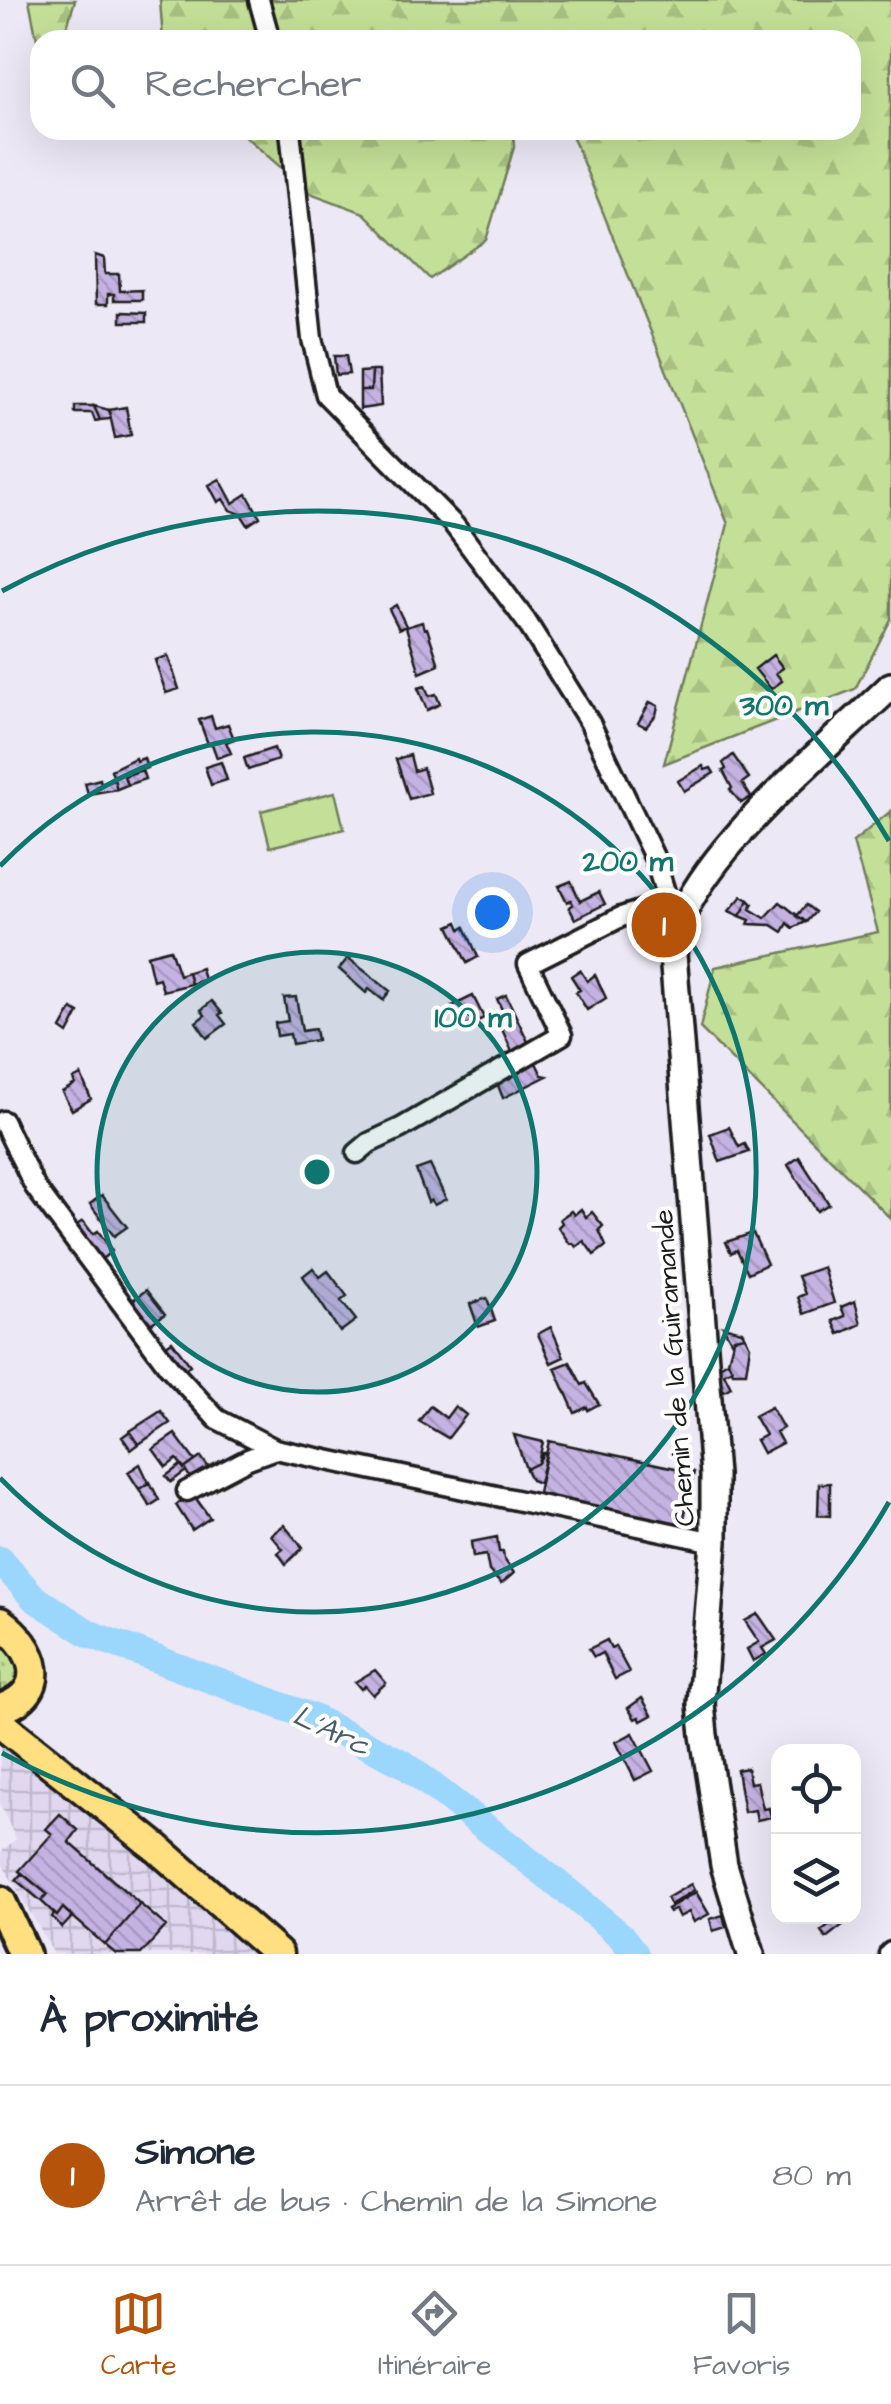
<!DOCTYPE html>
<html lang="fr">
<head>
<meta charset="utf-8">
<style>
  :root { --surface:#fff; --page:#f6f6f7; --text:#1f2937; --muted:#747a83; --line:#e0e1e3; --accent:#b45309 }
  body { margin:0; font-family:"Architects Daughter",sans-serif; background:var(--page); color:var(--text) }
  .controls { position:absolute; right:30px; bottom:30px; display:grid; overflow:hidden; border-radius:20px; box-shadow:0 10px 40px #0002 }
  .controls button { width:90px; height:90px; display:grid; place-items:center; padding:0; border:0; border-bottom:2px solid var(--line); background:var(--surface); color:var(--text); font:50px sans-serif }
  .you { position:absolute; left:492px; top:912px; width:35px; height:35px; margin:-25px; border:8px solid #fff; border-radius:50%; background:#1a73e8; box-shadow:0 0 0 15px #1a73e833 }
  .badge { display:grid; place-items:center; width:65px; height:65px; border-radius:50%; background:var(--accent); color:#fff; font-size:32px; font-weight:700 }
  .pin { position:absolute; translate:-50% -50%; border:5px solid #fff; box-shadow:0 2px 10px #0006 }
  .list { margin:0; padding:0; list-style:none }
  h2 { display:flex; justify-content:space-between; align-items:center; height:130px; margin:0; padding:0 40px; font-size:42px }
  h2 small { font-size:32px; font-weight:400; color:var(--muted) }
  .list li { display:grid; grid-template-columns:65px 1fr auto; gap:30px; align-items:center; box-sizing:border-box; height:180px; padding:0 40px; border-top:2px solid var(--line) }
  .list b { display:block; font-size:38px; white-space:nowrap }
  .list p { margin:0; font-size:32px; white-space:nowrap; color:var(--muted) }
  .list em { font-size:32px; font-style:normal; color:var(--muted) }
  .icon { flex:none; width:55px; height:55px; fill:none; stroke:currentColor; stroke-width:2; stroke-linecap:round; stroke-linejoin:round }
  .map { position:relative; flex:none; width:891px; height:1954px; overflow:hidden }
  .search { position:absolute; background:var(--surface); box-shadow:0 10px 40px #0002; left:30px; right:30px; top:30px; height:110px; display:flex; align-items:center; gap:25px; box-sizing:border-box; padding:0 35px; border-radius:30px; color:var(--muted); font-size:38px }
  .sheet { height:310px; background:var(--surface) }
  nav { display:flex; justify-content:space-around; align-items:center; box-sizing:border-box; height:140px; border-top:2px solid var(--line); background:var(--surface); font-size:28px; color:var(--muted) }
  nav a { display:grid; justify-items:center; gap:5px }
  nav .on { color:var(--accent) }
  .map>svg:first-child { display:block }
  .industrial { fill:url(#industrial-grid) }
  .grass { fill:url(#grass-dots); stroke:#707e5a; stroke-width:2.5 }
  .forest { fill:url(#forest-firs); stroke:#707e5a; stroke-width:2.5 }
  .pitch { fill:#c4e098; stroke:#707e5a; stroke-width:2.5 }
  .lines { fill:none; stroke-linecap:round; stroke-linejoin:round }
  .river { stroke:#9bd6fc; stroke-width:28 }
  .building { fill:url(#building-back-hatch); stroke:#1c1c1c; stroke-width:2.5 }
  .street-casing { stroke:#1c1c1c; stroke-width:25 }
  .secondary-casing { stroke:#1c1c1c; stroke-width:32 }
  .primary-casing { stroke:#1c1c1c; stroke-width:35 }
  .highway-casing { stroke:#1c1c1c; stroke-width:38 }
  .street { stroke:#fff; stroke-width:18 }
  .secondary { stroke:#fff; stroke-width:25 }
  .primary { stroke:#ffdf80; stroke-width:28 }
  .highway { stroke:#ffdf80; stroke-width:30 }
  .ring { fill:none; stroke:#0f766e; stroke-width:5 }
  .labels { text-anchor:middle; stroke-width:8; stroke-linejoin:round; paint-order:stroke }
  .street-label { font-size:28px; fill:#1c1c1c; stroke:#fff }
  .water-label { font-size:30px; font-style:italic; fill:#485d6a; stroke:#fff }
  .centre { fill:#0f766e; stroke:#fff; stroke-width:5 }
  .ring-label { font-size:30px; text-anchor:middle; font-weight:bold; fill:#0f766e; stroke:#fff; stroke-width:8; stroke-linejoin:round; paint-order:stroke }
</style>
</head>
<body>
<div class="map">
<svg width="891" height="1954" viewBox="0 0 891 1954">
  <defs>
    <pattern id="industrial-grid" width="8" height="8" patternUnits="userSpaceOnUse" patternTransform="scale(2.5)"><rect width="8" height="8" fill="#e1d8f0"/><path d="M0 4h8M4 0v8" fill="none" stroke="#c0b9cd"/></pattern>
    <pattern id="grass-dots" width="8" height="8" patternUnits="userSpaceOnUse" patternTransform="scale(2.5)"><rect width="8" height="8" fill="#c4e098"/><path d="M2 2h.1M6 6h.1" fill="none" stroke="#a8c082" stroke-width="1.8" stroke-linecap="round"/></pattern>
    <pattern id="forest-firs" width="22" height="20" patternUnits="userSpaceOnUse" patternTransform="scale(2.5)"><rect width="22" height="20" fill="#c4e098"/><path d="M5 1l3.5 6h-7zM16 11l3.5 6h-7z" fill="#a8c082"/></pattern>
    <pattern id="building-back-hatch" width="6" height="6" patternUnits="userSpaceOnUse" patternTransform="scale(2.5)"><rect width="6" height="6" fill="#c4b2e2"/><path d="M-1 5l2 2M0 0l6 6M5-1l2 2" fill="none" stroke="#a898c1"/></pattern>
  </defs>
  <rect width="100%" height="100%" fill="#ede8f6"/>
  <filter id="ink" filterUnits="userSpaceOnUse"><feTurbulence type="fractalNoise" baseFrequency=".01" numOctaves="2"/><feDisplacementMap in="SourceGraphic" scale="20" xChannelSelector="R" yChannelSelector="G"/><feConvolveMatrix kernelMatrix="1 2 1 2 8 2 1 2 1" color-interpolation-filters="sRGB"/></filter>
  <g filter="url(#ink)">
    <path class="industrial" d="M 0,1737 L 253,1954 L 54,1954 L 0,1860 L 0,1853 L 16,1839 L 0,1805 Z"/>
    <path class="grass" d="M 0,1641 C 19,1657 27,1680 0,1693 Z"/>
    <path class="forest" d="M 29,0 L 75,0 L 63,40 L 40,40 L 40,55 Z
      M 160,0 L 891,0 L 891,619 L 855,689 L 664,764 L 728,524 L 570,130 L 851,130 L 851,40 L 163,40 Z
      M 238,130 L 513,130 L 514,147 L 486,240 L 430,279 L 364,213 L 310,193 Z
      M 891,811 L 891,1219 L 700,1028 L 715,967 L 878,932 L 853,842 Z"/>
    <path class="pitch" d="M 335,792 L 344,829 L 270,847 L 261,811 Z"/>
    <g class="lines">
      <path class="river" d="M 0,1560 L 34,1598 L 90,1634 L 311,1717 L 404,1764 L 566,1890 L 621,1936 L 635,1954"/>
    </g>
    <path class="building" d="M 95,255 L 104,258 L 105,274 L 119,274 L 120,291 L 142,290 L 142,300 L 114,300 L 114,294 L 108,294 L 108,304 L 96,304 Z
      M 121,312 L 146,313 L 146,322 L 121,322 Z
      M 334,356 L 346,356 L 349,374 L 336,375 Z
      M 372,371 L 371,390 L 360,390 L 360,372 Z
      M 372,371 L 379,371 L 381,406 L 360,409 L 360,390 L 371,390 Z
      M 75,406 L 94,406 L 100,420 L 95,421 L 92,413 L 75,413 Z
      M 94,406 L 109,410 L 111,419 L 100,420 Z
      M 126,407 L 131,435 L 115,438 L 109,410 Z
      M 220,479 L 233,503 L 247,494 L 260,517 L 248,525 L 241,514 L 230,510 L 223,499 L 218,502 L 209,485 Z
      M 396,605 L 406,626 L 399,629 L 389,609 Z
      M 422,622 L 424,629 L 427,628 L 439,665 L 420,673 L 406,627 Z
      M 773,655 L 783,668 L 776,673 L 782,681 L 771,689 L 755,669 Z
      M 168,656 L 179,689 L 166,693 L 155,660 Z
      M 425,686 L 429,696 L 436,694 L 440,704 L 427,710 L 418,688 Z
      M 650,702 L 658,706 L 656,715 L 646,727 L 638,723 Z
      M 211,716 L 215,728 L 228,724 L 234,739 L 226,742 L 231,753 L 217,758 L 212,744 L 208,744 L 199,720 Z
      M 274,748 L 278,760 L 248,770 L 244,758 Z
      M 410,755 L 414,771 L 423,768 L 430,793 L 409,799 L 396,759 Z
      M 733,755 L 749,778 L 742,783 L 751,797 L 741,803 L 730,790 L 732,788 L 723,771 L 726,769 L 723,763 Z
      M 135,758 L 136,761 L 144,758 L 147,768 L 124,776 L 127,785 L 117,789 L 111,770 Z
      M 221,762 L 227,780 L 211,785 L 205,767 Z
      M 703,766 L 705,770 L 711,768 L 714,773 L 684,791 L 678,781 Z
      M 142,770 L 145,779 L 127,785 L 124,776 Z
      M 100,779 L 101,783 L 114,779 L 117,789 L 88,794 L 85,783 Z
      M 571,881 L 580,901 L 599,892 L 605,904 L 575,919 L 569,907 L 573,905 L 571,900 L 567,902 L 559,886 Z
      M 742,896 L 749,900 L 740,916 L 729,911 Z
      M 749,900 L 753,904 L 750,909 L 765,918 L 780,902 L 806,922 L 793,928 L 788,923 L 783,932 L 772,925 L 748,924 L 750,920 L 740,916 Z
      M 806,905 L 815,912 L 806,922 L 797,916 Z
      M 458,922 L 461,929 L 465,927 L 478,957 L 467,963 L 449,926 Z
      M 170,949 L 179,975 L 188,972 L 191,984 L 163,991 L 159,978 L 153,980 L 147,955 Z
      M 348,958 L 390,991 L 383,1000 L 369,989 L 366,993 L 339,969 Z
      M 201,968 L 204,980 L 191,984 L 188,972 Z
      M 580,970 L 587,981 L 595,975 L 606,998 L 587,1010 L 576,992 L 580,990 L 571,976 Z
      M 506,995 L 531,1048 L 514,1056 L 497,1018 L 504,1014 L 497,999 Z
      M 473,996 L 484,1018 L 463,1028 L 452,1006 Z
      M 296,997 L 302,1031 L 315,1029 L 317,1040 L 292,1044 L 290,1034 L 277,1036 L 275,1023 L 288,1021 L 284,998 Z
      M 212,1001 L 222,1013 L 219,1015 L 226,1024 L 207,1038 L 196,1022 L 205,1015 L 201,1010 Z
      M 72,1009 L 79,1013 L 68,1034 L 61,1029 Z
      M 534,1059 L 542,1075 L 547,1076 L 503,1098 L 497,1083 L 516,1073 L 514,1069 Z
      M 81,1075 L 91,1099 L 72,1110 L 62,1092 L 75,1084 L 73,1079 Z
      M 729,1127 L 739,1147 L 745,1144 L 749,1152 L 720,1162 L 710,1134 Z
      M 799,1157 L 829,1204 L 817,1211 L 788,1165 Z
      M 430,1165 L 446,1199 L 434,1205 L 431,1200 L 428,1202 L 416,1170 Z
      M 102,1195 L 127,1227 L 114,1236 L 90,1204 Z
      M 581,1209 L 586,1217 L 592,1212 L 603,1226 L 599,1230 L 606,1246 L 594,1255 L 584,1241 L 576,1247 L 573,1243 L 570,1244 L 558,1227 L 562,1223 L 560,1219 L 571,1211 L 574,1215 Z
      M 83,1221 L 93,1234 L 98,1231 L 112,1251 L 97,1263 L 72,1228 Z
      M 753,1233 L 767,1264 L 748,1273 L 737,1250 L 731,1253 L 726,1242 Z
      M 823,1267 L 834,1303 L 804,1314 L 798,1297 L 805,1294 L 798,1276 Z
      M 313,1268 L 320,1277 L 328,1271 L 347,1296 L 341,1301 L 356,1320 L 340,1332 L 303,1276 Z
      M 146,1290 L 165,1314 L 146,1327 L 128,1304 Z
      M 487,1298 L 495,1321 L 478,1327 L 470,1304 Z
      M 855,1301 L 861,1324 L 839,1334 L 833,1321 L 845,1316 L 841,1307 Z
      M 723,1326 L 742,1331 L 745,1336 L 734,1338 L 733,1344 Z
      M 551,1327 L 564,1357 L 551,1363 L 538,1334 Z
      M 745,1336 L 750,1346 L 746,1372 L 733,1372 L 728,1361 L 734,1338 Z
      M 172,1341 L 190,1365 L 180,1373 L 162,1348 Z
      M 728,1361 L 732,1369 L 724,1373 L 731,1387 L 724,1391 L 716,1368 Z
      M 570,1362 L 582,1385 L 586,1383 L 599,1404 L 588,1410 L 587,1407 L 575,1413 L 555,1368 Z
      M 430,1406 L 446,1418 L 455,1406 L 466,1415 L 448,1438 L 419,1421 Z
      M 771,1407 L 783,1428 L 776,1432 L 782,1443 L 763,1453 L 756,1440 L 765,1435 L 754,1416 Z
      M 161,1411 L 170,1423 L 139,1444 L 130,1431 Z
      M 130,1431 L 139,1444 L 131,1450 L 122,1437 Z
      M 175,1434 L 195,1461 L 184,1469 L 177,1459 L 166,1467 L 153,1449 Z
      M 514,1435 L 543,1442 L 538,1463 L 526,1469 Z
      M 549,1441 L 694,1472 L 682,1528 L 537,1497 Z
      M 543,1453 L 546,1453 L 539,1483 L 531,1480 L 526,1469 L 538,1463 Z
      M 201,1457 L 210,1469 L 204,1474 L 202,1471 L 191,1479 L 186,1471 L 171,1482 L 166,1476 L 181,1465 L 184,1469 Z
      M 140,1464 L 149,1483 L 139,1489 L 128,1472 Z
      M 150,1482 L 159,1500 L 150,1506 L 139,1489 Z
      M 830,1483 L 830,1516 L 818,1515 L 819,1484 Z
      M 188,1497 L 190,1500 L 195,1497 L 210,1518 L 192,1530 L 176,1505 Z
      M 284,1525 L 303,1548 L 286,1564 L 278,1553 L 283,1549 L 271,1535 Z
      M 497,1537 L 499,1552 L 503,1552 L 504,1559 L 514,1573 L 501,1584 L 489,1571 L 486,1555 L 473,1557 L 471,1542 Z
      M 758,1614 L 776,1640 L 762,1648 L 766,1654 L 753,1661 L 747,1649 L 759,1642 L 745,1621 Z
      M 607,1640 L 611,1648 L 615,1646 L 629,1672 L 615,1679 L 602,1653 L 594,1657 L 589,1649 Z
      M 375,1670 L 386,1683 L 373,1695 L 365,1686 L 361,1689 L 355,1682 Z
      M 642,1698 L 652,1715 L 641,1721 L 639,1717 L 635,1719 L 628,1708 Z
      M 633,1733 L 653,1771 L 635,1780 L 616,1742 Z
      M 747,1768 L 750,1783 L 757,1782 L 763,1809 L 769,1808 L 771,1817 L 757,1820 L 755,1810 L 744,1812 L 737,1770 Z
      M 60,1814 L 78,1830 L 69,1842 L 140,1904 L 105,1945 L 63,1908 L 57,1916 L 41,1901 L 47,1894 L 19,1871 L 52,1834 L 46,1829 Z
      M 22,1873 L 47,1894 L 41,1901 L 16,1880 Z
      M 691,1884 L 694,1890 L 670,1905 L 667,1898 Z
      M 696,1892 L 709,1914 L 694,1922 L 689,1912 L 679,1917 L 675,1909 L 669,1912 L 667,1909 Z
      M 140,1904 L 166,1926 L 141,1954 L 116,1954 L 105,1945 Z
      M 63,1908 L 72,1917 L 62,1928 L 52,1917 L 54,1914 L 57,1916 Z
      M 723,1915 L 726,1927 L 713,1931 L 710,1919 Z
      M 840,1916 L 845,1916 L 848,1921 L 826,1938 L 821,1931 Z"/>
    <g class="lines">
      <g class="street-casing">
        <path id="street" d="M 259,0 L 270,40
          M 290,130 L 312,339 L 326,395 L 454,525 L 526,621 L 590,723 L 655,859 L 668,902 L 672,938
          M 3,1121 L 35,1187 L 169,1367 L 217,1419 L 275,1449 L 714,1542
          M 357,1153 L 369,1143 L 401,1128 L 562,1035 L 528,964 L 621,917 L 668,902
          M 187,1491 L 248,1459 L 275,1449
          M 889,1954 L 891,1952"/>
      </g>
      <g class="secondary-casing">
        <path id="secondary" d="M 751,1954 L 724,1865 L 704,1735 L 701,1704 L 714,1542 L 714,1475 L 673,954 C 677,936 680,918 689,902 C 731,826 828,747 891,686"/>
      </g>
      <g class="primary-casing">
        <path id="primary" d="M 0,1622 C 35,1647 53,1692 0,1709
          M 0,1723 L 157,1848 L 278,1954"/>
      </g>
      <g class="highway-casing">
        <path id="highway" d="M 0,1902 L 24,1954"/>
      </g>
      <use href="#street" class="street"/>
      <use href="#secondary" class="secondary"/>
      <use href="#primary" class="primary"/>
      <use href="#highway" class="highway"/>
    </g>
  </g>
  <circle cx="317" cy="1172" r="220" fill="#0f766e" fill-opacity=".12"/>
  <g class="ring">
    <circle cx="317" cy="1172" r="220"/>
    <path d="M0 866A440 440 0 1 1 0 1478"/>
    <path d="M889 1502A661 661 0 0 1 2 1753M2 591A661 661 0 0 1 889 841"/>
  </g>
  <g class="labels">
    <g class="street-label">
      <text transform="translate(673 1368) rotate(-94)" y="10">Chemin de la Guiramande</text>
    </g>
    <g class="water-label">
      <text transform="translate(332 1730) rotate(25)" y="10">L'Arc</text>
    </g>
  </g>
  <circle cx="317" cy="1172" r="15" class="centre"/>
  <g class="ring-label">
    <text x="784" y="715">300 m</text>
    <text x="628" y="871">200 m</text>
    <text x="473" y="1027">100 m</text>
  </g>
</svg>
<div class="controls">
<button><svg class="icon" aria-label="locate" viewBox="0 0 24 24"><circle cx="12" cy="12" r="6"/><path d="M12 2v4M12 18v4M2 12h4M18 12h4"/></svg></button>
<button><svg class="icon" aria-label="layers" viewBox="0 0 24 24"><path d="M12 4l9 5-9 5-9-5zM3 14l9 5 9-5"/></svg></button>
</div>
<div class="you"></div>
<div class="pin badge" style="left:664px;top:925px">1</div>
<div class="search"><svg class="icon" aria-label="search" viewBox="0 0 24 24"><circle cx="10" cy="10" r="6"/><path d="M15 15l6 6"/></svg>Rechercher</div>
</div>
<section class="sheet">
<h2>À proximité<small></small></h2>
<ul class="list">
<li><span class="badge">1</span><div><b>Simone</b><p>Arrêt de bus · Chemin de la Simone</p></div><em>80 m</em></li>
</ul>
</section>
<nav>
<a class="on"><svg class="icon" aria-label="map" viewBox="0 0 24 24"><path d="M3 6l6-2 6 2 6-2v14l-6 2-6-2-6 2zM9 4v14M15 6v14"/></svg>Carte</a>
<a><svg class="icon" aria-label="directions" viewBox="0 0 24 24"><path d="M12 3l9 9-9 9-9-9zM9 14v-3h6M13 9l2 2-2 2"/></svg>Itinéraire</a>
<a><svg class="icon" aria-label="saved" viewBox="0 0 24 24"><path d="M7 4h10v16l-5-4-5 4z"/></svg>Favoris</a>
</nav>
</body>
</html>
